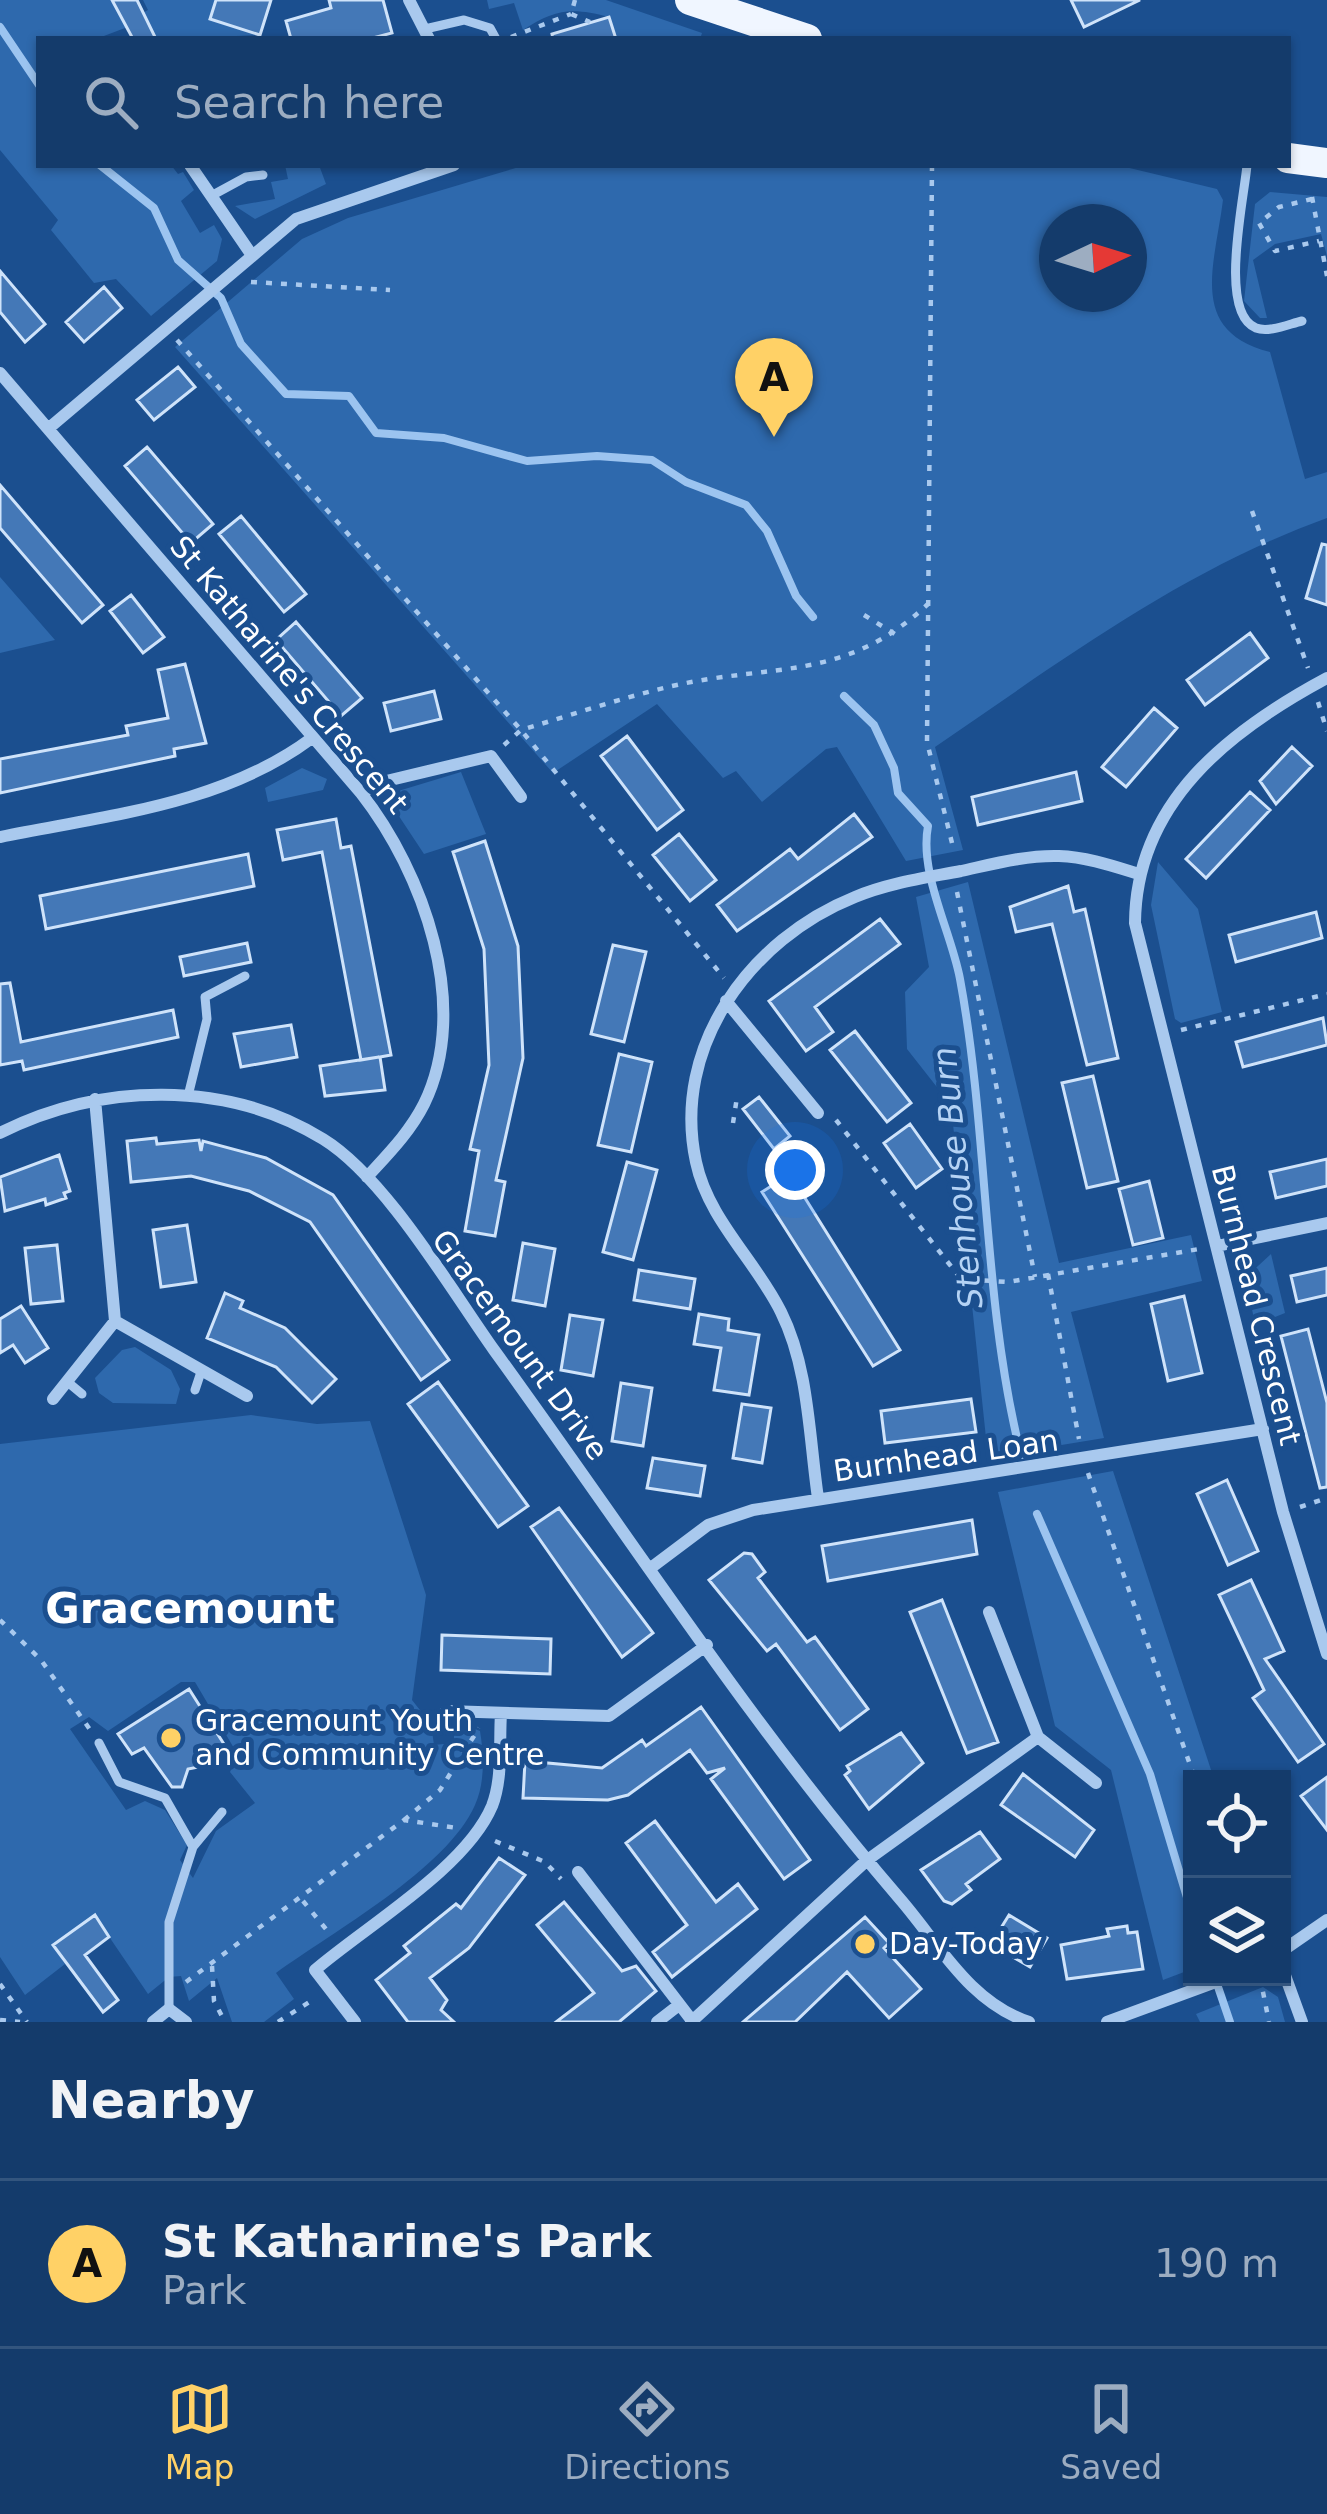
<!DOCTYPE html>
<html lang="en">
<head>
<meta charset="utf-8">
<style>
  :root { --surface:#143b6b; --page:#1d4271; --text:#f1f3f6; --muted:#9dadc1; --line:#33557e; --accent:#ffd166 }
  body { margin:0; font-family:"DejaVu Sans",sans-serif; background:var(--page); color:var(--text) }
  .controls { position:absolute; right:36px; bottom:36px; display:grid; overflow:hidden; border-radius:0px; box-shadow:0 3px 9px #0004 }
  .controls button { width:108px; height:108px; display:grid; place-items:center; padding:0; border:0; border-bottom:3px solid var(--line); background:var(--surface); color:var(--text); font:60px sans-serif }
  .compass { position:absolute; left:1039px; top:204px; width:108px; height:108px; border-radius:50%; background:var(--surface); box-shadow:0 3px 9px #0004; rotate:86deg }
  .you { position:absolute; left:795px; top:1170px; width:42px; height:42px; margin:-30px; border:9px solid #fff; border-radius:50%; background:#1a73e8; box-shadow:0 0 0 18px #1a73e833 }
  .badge { display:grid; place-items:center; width:78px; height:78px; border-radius:50%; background:var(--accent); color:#111; font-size:39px; font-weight:700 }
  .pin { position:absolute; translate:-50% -99px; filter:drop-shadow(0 3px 6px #0008) }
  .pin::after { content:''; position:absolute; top:63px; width:42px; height:36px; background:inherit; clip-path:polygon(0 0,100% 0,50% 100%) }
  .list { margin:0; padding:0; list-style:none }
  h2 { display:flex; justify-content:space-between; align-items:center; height:156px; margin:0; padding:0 48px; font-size:51px }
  h2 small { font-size:39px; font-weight:400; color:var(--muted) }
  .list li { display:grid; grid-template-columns:78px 1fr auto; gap:36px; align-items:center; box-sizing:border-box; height:168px; padding:0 48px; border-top:3px solid var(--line) }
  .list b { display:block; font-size:45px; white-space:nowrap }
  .list p { margin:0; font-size:39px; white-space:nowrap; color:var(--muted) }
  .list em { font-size:39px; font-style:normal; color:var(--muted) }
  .icon { flex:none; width:66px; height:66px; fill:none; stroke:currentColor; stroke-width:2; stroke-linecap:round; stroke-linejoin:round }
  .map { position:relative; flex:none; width:1327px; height:2022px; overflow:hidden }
  .search { position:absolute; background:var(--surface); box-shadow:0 3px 9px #0004; left:36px; right:36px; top:36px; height:132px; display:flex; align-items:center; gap:30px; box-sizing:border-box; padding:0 42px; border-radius:0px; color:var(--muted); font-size:45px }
  .sheet { height:324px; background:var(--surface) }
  nav { display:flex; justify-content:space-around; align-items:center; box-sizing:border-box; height:168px; border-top:3px solid var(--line); background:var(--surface); font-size:33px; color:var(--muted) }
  nav a { display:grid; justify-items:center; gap:6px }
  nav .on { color:var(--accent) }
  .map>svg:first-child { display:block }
  .green { fill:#2e69ad; fill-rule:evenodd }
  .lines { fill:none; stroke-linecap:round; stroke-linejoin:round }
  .stream { stroke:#9cc4f0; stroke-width:8 }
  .building { fill:#4478b7; stroke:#cfe3fa; stroke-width:3 }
  .path { stroke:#a9c9ee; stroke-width:4.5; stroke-dasharray:6 9; stroke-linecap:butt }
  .lane { stroke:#a9c9ee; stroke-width:9 }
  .street { stroke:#a9c9ee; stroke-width:12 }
  .primary { stroke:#f0f6ff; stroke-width:30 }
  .poi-dot { fill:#ffd166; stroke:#1b4f8f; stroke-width:4.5 }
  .labels { text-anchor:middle; stroke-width:10; stroke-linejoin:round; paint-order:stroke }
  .street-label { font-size:30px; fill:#fff; stroke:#1b4f8f }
  .poi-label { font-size:30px; fill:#fff; stroke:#1b4f8f; text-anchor:start }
  .water-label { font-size:33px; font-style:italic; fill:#b5d3f5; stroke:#1b4f8f }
  .district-label { font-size:42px; font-weight:bold; fill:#fff; stroke:#1b4f8f }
</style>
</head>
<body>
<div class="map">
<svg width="1327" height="2022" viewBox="0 0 1327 2022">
  <rect width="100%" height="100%" fill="#1b4f8f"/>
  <path class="green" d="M 0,0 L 112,0 L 125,23 L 148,10 L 143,0 L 216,0 L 210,19 L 260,35 L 156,39 L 146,20 L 96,39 L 39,39 L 39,165 L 171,165 L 178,174 L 183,172 L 194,190 L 181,201 L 200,233 L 214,225 L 222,239 L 217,261 L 151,316 L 116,279 L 94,283 L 51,230 L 58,220 L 0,150 Z
    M 487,0 L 606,0 L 702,33 L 700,39 L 616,39 L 609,17 C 572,7 555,9 523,30 L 514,3 L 489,9 Z
    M 285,165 L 319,165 L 326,184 L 255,219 L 235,206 L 275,199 L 271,182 L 288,179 Z
    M 526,165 L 1117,165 L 1217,189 L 1223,200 C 1215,265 1187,331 1270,352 L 1305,479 L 1327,472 L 1327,518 C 1183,570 1061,661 935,747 L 963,850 L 906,861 L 837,747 L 826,749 L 762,802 L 736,771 L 723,778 L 657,704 L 553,773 L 175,347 L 302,239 L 348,218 ZM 1057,222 L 1129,222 L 1129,294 L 1057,294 Z
    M 1270,192 L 1327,197 L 1327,256 L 1321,234 L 1275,244 L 1253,260 L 1267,318 L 1260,318 L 1244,301 L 1255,204 Z
    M 0,577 L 55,640 L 0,653 Z
    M 302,768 L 327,779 L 323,790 L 268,802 L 265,788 Z
    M 461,772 L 486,834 L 424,854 L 385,795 Z
    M 1158,862 L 1198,909 L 1222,1012 L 1181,1023 L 1175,1019 L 1151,905 Z
    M 968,882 L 1059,1263 L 1191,1235 L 1202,1281 L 1071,1312 L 1104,1438 L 988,1457 L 951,1105 L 907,1049 L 905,992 L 929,967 L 916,897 Z
    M 1271,1254 L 1285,1313 L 1255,1325 L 1246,1277 Z
    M 135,1347 L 171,1370 L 180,1389 L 176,1404 L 113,1403 L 99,1393 L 95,1378 L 122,1350 Z
    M 251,1415 L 317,1424 L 370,1421 L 426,1595 L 412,1700 L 431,1724 L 434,1745 L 454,1743 L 454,1721 L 480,1731 C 484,1755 485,1783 475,1805 C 447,1869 332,1932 276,1973 L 294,1999 L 264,2022 L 232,2022 L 217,1978 L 189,2001 L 181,1976 L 169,1977 L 148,1994 L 95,1916 L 54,1945 L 65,1964 L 25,1995 L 0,1957 L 0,1444 ZM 181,1682 L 195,1682 L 238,1755 L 230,1772 L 255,1803 L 216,1831 L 193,1878 L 180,1860 L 187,1845 L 165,1810 L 145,1801 L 126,1810 L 70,1729 L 89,1717 L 108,1731 Z
    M 1113,1471 L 1214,1779 L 1192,1779 L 1192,1969 L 1163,1980 L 1111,1770 L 1055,1726 L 998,1492 Z
    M 1263,1987 L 1278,1997 L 1285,2022 L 1200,2022 L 1196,2014 Z"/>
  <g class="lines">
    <path class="stream" d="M 0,27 L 39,85
      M 100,165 L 154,208 L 178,260 L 221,298 L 241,344 L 286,394 L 349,396 L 376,433 L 444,438 L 527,461 L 597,456 L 652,460 L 686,482 L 746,505 L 767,531 L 796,596 L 813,617
      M 844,696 L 874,725 L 894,768 L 898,793 L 928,826 C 919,874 951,931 960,979 C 989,1136 982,1300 1021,1455
      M 1037,1514 L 1150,1774 L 1192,1914
      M 1215,1978 L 1230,2022"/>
  </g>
  <path class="building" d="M 112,0 L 137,0 L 156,39 L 133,39 Z
    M 216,0 L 271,0 L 260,35 L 210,19 Z
    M 329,0 L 383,0 L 392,33 L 369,39 L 291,39 L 286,21 L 331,8 Z
    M 1071,0 L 1140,0 L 1084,27 Z
    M 609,17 L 616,39 L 553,39 L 552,34 Z
    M 0,271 L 45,324 L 25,342 L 0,312 Z
    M 104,287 L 122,308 L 84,342 L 66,322 Z
    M 178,367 L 195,387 L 154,420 L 137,400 Z
    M 147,447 L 213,524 L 191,543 L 125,466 Z
    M 0,485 L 103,605 L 82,623 L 0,528 Z
    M 241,516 L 306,594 L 284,612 L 219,534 Z
    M 1322,544 L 1327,545 L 1327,605 L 1306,598 Z
    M 131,595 L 164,637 L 143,653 L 110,611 Z
    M 296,622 L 362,698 L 341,716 L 276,640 Z
    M 1250,633 L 1268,658 L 1205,705 L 1187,680 Z
    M 185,664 L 206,743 L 174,749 L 175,756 L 0,793 L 0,759 L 128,735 L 126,726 L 168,718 L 158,670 Z
    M 434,691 L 441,719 L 391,731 L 384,703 Z
    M 1154,708 L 1177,728 L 1126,787 L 1102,767 Z
    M 627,736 L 683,810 L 657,830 L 601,756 Z
    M 1292,747 L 1312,766 L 1276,804 L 1260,781 Z
    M 1076,772 L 1082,801 L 978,825 L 972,797 Z
    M 1250,792 L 1270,810 L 1206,878 L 1186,859 Z
    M 854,814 L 872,837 L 737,931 L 717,905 L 790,849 L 798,859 Z
    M 336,819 L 341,848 L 351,846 L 391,1055 L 380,1057 L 385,1090 L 325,1096 L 320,1066 L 379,1057 L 361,1060 L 322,852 L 283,860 L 277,830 Z
    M 679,834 L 716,880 L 690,901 L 653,855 Z
    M 485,841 L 518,946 L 523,1058 L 496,1180 L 505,1182 L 495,1236 L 465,1231 L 479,1151 L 470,1149 L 489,1065 L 484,949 L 453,852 Z
    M 248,854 L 254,886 L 46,929 L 40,896 Z
    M 1068,886 L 1074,912 L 1085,909 L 1118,1058 L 1087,1065 L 1052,924 L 1016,932 L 1010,907 Z
    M 1316,912 L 1322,938 L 1236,962 L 1229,935 Z
    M 880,919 L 900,944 L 815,1007 L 833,1032 L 806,1051 L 769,1001 Z
    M 247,943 L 251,962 L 184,976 L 180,957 Z
    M 613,945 L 646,952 L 624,1042 L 591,1034 Z
    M 10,983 L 21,1042 L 173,1010 L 178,1037 L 24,1070 L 22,1061 L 0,1065 L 0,984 Z
    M 1323,1018 L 1327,1045 L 1243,1067 L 1236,1042 Z
    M 291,1025 L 297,1057 L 241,1067 L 234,1034 Z
    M 855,1031 L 911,1103 L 887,1122 L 830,1050 Z
    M 619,1054 L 652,1062 L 631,1152 L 598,1145 Z
    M 1093,1076 L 1118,1181 L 1087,1188 L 1062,1083 Z
    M 759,1097 L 790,1136 L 774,1149 L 743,1109 Z
    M 910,1124 L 942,1169 L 916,1188 L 884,1143 Z
    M 156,1138 L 157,1144 L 199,1140 L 201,1151 L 203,1141 L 266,1158 L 333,1195 L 449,1360 L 421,1380 L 310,1222 L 249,1191 L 191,1176 L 131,1182 L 127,1141 Z
    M 59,1155 L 70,1191 L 64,1193 L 66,1198 L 46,1205 L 45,1199 L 5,1211 L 0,1177 Z
    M 1327,1159 L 1327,1186 L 1276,1198 L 1270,1172 Z
    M 627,1162 L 657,1170 L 633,1260 L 603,1252 Z
    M 790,1174 L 900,1350 L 873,1366 L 762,1192 Z
    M 1149,1181 L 1163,1238 L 1133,1245 L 1119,1189 Z
    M 187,1225 L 196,1282 L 161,1287 L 153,1230 Z
    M 523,1243 L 555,1249 L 545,1306 L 513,1300 Z
    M 57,1245 L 63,1301 L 31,1304 L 25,1248 Z
    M 1327,1268 L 1327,1295 L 1297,1302 L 1291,1276 Z
    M 639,1270 L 695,1279 L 690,1309 L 634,1300 Z
    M 225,1293 L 243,1301 L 240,1308 L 285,1328 L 336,1379 L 312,1403 L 276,1367 L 207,1338 Z
    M 1184,1296 L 1202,1373 L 1168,1381 L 1151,1304 Z
    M 21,1306 L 48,1348 L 25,1363 L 13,1345 L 0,1353 L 0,1319 Z
    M 699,1314 L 729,1319 L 728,1330 L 759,1335 L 749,1395 L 714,1390 L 721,1348 L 694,1344 Z
    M 570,1315 L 603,1320 L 593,1376 L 561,1370 Z
    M 1308,1329 L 1327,1403 L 1327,1487 L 1320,1488 L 1281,1336 Z
    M 438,1382 L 528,1506 L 498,1527 L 408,1404 Z
    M 621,1383 L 652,1388 L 643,1446 L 612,1441 Z
    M 971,1399 L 976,1432 L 885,1443 L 881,1411 Z
    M 742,1404 L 771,1408 L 762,1463 L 733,1458 Z
    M 653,1458 L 705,1466 L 700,1496 L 647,1488 Z
    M 1227,1480 L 1258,1551 L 1228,1565 L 1197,1494 Z
    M 559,1508 L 653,1633 L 622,1657 L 531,1527 Z
    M 972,1520 L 977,1554 L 828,1581 L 822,1546 Z
    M 744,1553 L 752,1554 L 765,1572 L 758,1578 L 807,1642 L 815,1637 L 868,1709 L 840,1730 L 776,1644 L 767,1651 L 709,1580 Z
    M 1251,1580 L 1284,1651 L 1265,1659 L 1324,1744 L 1298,1762 L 1253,1698 L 1264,1690 L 1219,1595 Z
    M 942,1600 L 998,1742 L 967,1753 L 910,1612 Z
    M 442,1635 L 551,1639 L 550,1674 L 441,1670 Z
    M 189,1689 L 229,1752 L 224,1762 L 188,1769 L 182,1787 L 172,1787 L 144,1748 L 132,1754 L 118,1734 Z
    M 701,1707 L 810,1860 L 784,1879 L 711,1779 L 725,1768 L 707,1773 L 690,1750 L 628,1795 L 608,1800 L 523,1798 L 525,1761 L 602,1768 L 642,1740 L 646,1746 Z
    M 901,1733 L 923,1763 L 869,1809 L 845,1775 L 850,1771 L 847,1766 Z
    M 1023,1774 L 1094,1830 L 1075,1857 L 1001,1805 Z
    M 1327,1777 L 1327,1830 L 1301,1796 Z
    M 655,1821 L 716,1902 L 738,1884 L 757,1909 L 672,1977 L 653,1952 L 687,1925 L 626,1843 Z
    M 980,1832 L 1000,1859 L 966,1884 L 971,1890 L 952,1904 L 944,1901 L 921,1870 Z
    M 499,1858 L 525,1875 L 469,1948 L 430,1978 L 447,2000 L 441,2010 L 454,2022 L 408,2022 L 376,1980 L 410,1953 L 404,1946 L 456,1904 L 461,1908 Z
    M 564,1902 L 622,1971 L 636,1966 L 656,1991 L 619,2022 L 556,2022 L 594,1993 L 537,1925 Z
    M 95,1915 L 109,1937 L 85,1955 L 118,2000 L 103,2012 L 53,1945 Z
    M 1009,1915 L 1047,1938 L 1030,1967 L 991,1944 Z
    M 865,1917 L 889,1943 L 884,1948 L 921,1989 L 889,2018 L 847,1972 L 795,2022 L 743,2022 Z
    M 1127,1926 L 1128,1933 L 1137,1932 L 1143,1969 L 1067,1979 L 1061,1945 L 1109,1936 L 1107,1929 Z"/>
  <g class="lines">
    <path class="path" d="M 575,0 L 571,14 L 590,22
      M 511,37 L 571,14
      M 932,165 L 927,742 L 954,851
      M 1312,197 L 1327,276
      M 1312,199 L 1279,207 L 1259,223 L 1275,251 L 1319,241
      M 251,282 L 390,290
      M 177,340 L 521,730 L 724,978
      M 1252,511 L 1308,668
      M 864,615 L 895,634
      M 1318,702 L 1327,731
      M 504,745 L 521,730 C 571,715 621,698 672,686 C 773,663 845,682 928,604
      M 957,892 L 1035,1277
      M 1181,1030 L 1327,994
      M 836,1120 L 961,1279 L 1008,1282 L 1199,1249
      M 733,1123 L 737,1097
      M 1048,1274 L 1079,1439
      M 1088,1473 L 1195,1779
      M 1300,1507 L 1327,1498
      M 0,1620 L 41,1660 L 91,1731
      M 404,1820 L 440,1790 L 479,1728
      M 495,1841 L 545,1862 L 561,1879
      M 303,1901 L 330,1934
      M 212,1966 L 214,2001 L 225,2022
      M 1260,1977 L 1269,2022
      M 186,1982 L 404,1820 L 457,1828
      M 0,1984 L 27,2022
      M 0,2020 L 20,2022
      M 278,2022 L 314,1999"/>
    <path class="lane" d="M 425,29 L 464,20 L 490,28 L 496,39
      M 1247,165 C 1244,200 1218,313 1256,328 C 1269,333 1289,324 1302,321
      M 211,196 L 246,177 L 263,175
      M 188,1096 L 207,1019 L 205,997 L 245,976
      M 70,1384 L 82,1394
      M 195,1390 L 201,1372
      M 99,1743 L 119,1782 L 165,1798 L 193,1847
      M 169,2009 L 169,1922 L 193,1847 L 222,1812"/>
    <path class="street" d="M 409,0 L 429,39
      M 190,165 L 251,254
      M 0,373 L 361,793 C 423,872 472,1006 424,1104 C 410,1132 388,1154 367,1177
      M 49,428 L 296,219 L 454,165
      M 1327,678 C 1230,730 1136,802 1135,923 L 1283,1512 L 1327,1654
      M 361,793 L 378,783 L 491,756 L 521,797
      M 0,837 C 108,815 222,805 312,738
      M 726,1001 L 818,1113
      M 95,1099 L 115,1321
      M 0,1133 C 99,1083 226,1079 323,1139 C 385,1177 450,1288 494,1350 C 627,1533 752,1727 900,1899 C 939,1944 969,2002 1029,2022
      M 1217,1246 L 1327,1223
      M 53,1399 L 115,1321 L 247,1396
      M 818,1498 C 809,1437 809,1368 781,1312 C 756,1261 708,1219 696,1162 C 671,1047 750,939 855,897 C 888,883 925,878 961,871 C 993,864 1026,855 1059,856 C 1087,857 1113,866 1139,874
      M 652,1567 L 708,1525 L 753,1510 L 1263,1429
      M 446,1711 L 609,1716 L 707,1645
      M 1038,1737 L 1096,1783
      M 578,1872 L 690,2018
      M 1282,1951 L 1327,1920
      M 1282,1967 L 1302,2022
      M 153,2022 L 169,2009 L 186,2022
      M 355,2022 L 315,1970 C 366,1926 466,1868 492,1806 C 503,1778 499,1743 501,1713
      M 657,2022 L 679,2005
      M 691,2022 L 866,1861 L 1038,1737 L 989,1612
      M 1107,2022 L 1229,1977"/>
    <path class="primary" d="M 690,0 L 807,39
      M 1288,158 L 1327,163"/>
  </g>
  <g class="poi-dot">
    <circle cx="171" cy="1738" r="12"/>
    <circle cx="865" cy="1944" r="12"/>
  </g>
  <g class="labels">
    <g class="street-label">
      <text transform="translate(289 675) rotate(50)" y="10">St Katharine's Crescent</text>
      <text transform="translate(1256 1305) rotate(76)" y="10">Burnhead Crescent</text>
      <text transform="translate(520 1345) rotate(54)" y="10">Gracemount Drive</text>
      <text transform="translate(946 1456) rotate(-8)" y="10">Burnhead Loan</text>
    </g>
    <g class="poi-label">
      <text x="195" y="1731">Gracemount Youth<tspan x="195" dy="34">and Community Centre</tspan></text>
      <text x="889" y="1954">Day-Today</text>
    </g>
    <g class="water-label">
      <text transform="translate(957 1178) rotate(-96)" y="12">Stenhouse Burn</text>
    </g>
    <g class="district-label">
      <text x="190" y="1623">Gracemount</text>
    </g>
  </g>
</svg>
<div class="controls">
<button><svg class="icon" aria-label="locate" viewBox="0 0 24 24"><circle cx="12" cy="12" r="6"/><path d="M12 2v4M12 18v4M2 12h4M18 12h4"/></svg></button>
<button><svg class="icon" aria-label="layers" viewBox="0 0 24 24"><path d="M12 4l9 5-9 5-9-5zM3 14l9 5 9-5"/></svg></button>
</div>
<svg class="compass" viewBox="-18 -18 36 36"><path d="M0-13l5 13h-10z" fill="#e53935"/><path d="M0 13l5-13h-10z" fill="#9dadc1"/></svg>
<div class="you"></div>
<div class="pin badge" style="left:774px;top:437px">A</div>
<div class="search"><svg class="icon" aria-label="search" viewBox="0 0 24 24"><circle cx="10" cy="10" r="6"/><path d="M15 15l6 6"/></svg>Search here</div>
</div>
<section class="sheet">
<h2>Nearby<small></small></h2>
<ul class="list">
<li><span class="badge">A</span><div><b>St Katharine's Park</b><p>Park</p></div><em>190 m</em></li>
</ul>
</section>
<nav>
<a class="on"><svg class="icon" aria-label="map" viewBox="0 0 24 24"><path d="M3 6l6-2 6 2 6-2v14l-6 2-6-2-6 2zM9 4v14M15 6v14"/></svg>Map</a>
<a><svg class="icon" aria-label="directions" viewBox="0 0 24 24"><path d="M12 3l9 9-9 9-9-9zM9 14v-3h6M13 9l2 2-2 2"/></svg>Directions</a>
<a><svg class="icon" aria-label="saved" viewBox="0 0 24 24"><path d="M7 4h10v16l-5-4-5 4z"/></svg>Saved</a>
</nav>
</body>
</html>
